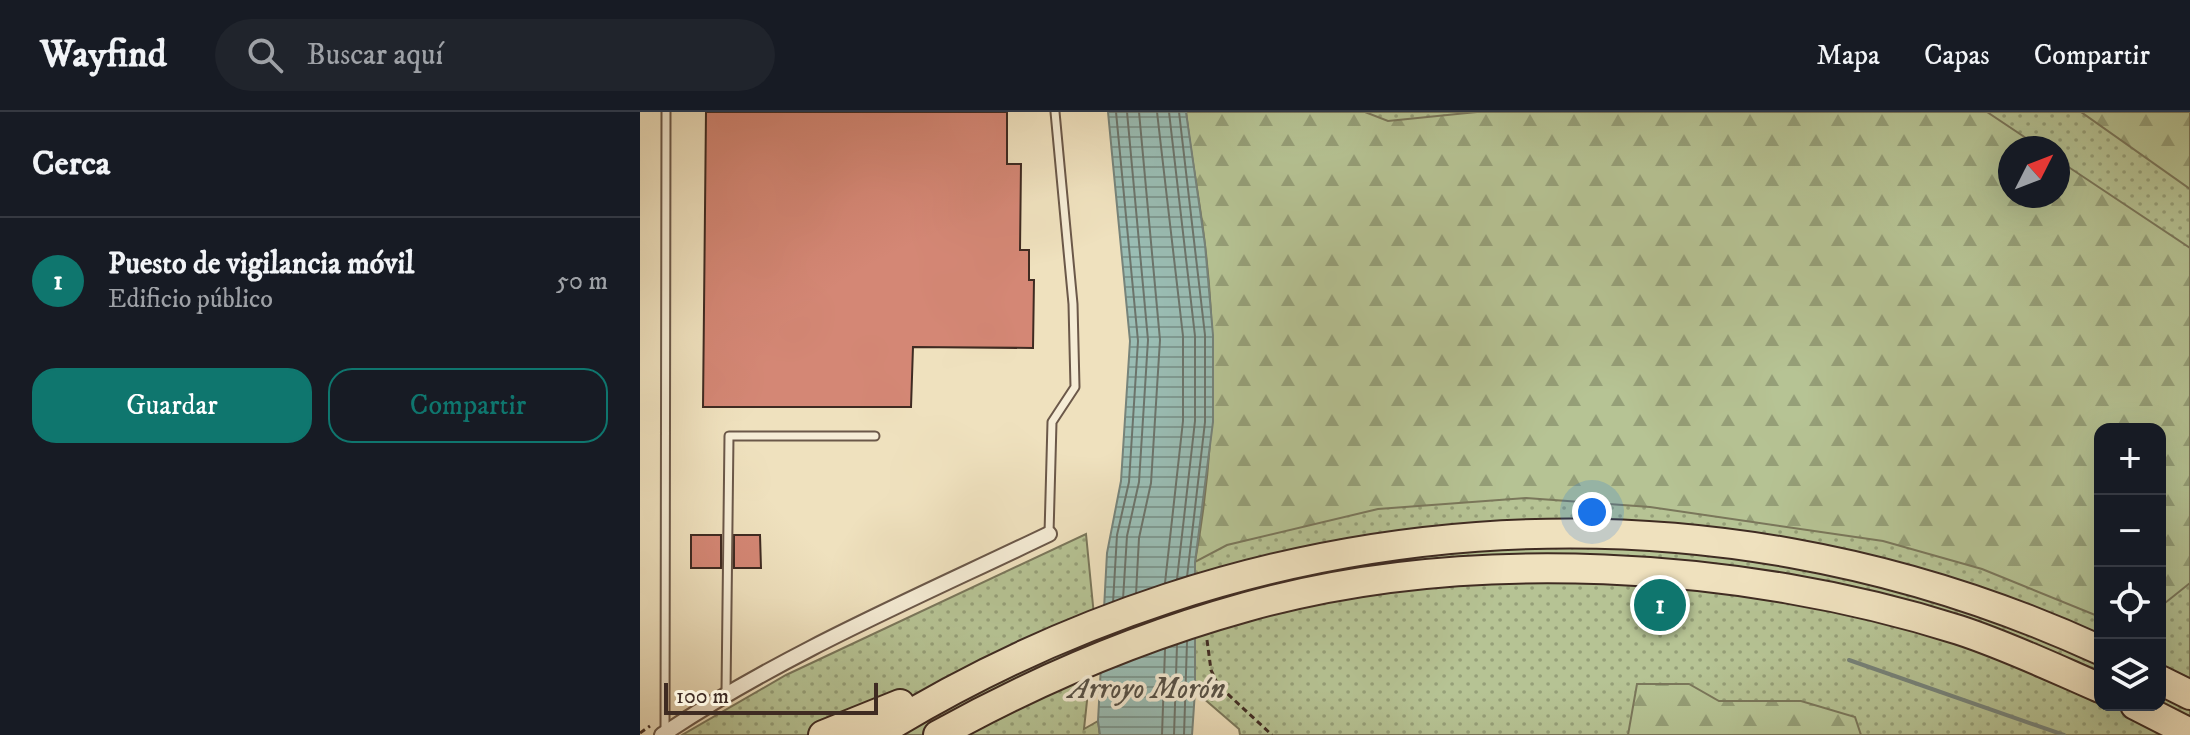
<!DOCTYPE html>
<html lang="es">
<head>
<meta charset="utf-8">
<style>
  :root { --surface:#171b24; --page:#20242c; --text:#f1f3f6; --muted:#9ea1a6; --line:#363941; --accent:#0f766e }
  body { margin:0; font-family:"IM FELL DW Pica",serif; background:var(--page); color:var(--text) }
  .controls { position:absolute; right:24px; bottom:24px; display:grid; overflow:hidden; border-radius:16px; box-shadow:0 8px 32px #0002 }
  .controls button { width:72px; height:72px; display:grid; place-items:center; padding:0; border:0; border-bottom:2px solid var(--line); background:var(--surface); color:var(--text); font:40px sans-serif }
  .compass { position:absolute; left:1358px; top:24px; width:72px; height:72px; border-radius:50%; background:var(--surface); box-shadow:0 8px 32px #0002; rotate:48deg }
  .scale { position:absolute; left:24px; bottom:20px; width:214px; box-sizing:border-box; padding-left:8px; border:4px solid #3f2b22; border-top:0; font-size:22px; line-height:28px; white-space:nowrap; color:#3f2b22; -webkit-text-stroke:6px #f5ecd5; paint-order:stroke }
  .you { position:absolute; left:952px; top:400px; width:28px; height:28px; margin:-20px; border:6px solid #fff; border-radius:50%; background:#1a73e8; box-shadow:0 0 0 12px #1a73e833 }
  .badge { display:grid; place-items:center; width:52px; height:52px; border-radius:50%; background:var(--accent); color:#fff; font-size:26px; font-weight:700 }
  .pin { position:absolute; translate:-50% -50%; border:4px solid #fff; box-shadow:0 2px 8px #0006 }
  .list { margin:0; padding:0; list-style:none }
  h2 { display:flex; justify-content:space-between; align-items:center; height:104px; margin:0; padding:0 32px; font-size:34px }
  h2 small { font-size:26px; font-weight:400; color:var(--muted) }
  .list li { display:grid; grid-template-columns:52px 1fr auto; gap:24px; align-items:center; box-sizing:border-box; height:128px; padding:0 32px; border-top:2px solid var(--line) }
  .list b { display:block; font-size:30px; white-space:nowrap }
  .list p { margin:0; font-size:26px; white-space:nowrap; color:var(--muted) }
  .list em { font-size:26px; font-style:normal; color:var(--muted) }
  .actions { display:flex; gap:16px; padding:24px 32px }
  .actions a { flex:1; padding:18px 0; border:2px solid var(--accent); border-radius:24px; text-align:center; font-size:28px; color:var(--accent) }
  .actions .main { background:var(--accent); color:#fff }
  .icon { flex:none; width:44px; height:44px; fill:none; stroke:currentColor; stroke-width:2; stroke-linecap:round; stroke-linejoin:round }
  .map { position:relative; flex:none; width:1550px; height:623px; overflow:hidden }
  header { display:flex; align-items:center; gap:48px; box-sizing:border-box; height:112px; padding:0 40px; background:var(--surface); border-bottom:2px solid var(--line) }
  header strong { font-size:38px }
  nav { display:flex; gap:44px; margin-inline-start:auto; font-size:28px }
  .search { width:560px; height:72px; background:var(--page); display:flex; align-items:center; gap:20px; box-sizing:border-box; padding:0 28px; border-radius:44px; color:var(--muted); font-size:30px }
  main { display:flex }
  aside { flex:1; background:var(--surface) }
  .map>svg:first-child { display:block }
  .green { fill:url(#green-dots); stroke:#7a775b; stroke-width:2; fill-rule:evenodd }
  .forest { fill:url(#forest-firs); stroke:#7a775b; stroke-width:2 }
  .water { fill:url(#water-rules); stroke:#76837a; stroke-width:2 }
  .lines { fill:none; stroke-linecap:round; stroke-linejoin:round }
  .shore { stroke:#6c746b; stroke-width:2 }
  .stream { stroke:#76837a; stroke-width:4 }
  .building { fill:#d48775; stroke:#3f2b22; stroke-width:2 }
  .service-casing { stroke:#6b5849; stroke-width:11 }
  .minor-casing { stroke:#6b5849; stroke-width:18 }
  .motorway-casing { stroke:#3f2b22; stroke-width:32 }
  .path { stroke:#3f2b22; stroke-width:3; stroke-dasharray:6 4; stroke-linecap:butt }
  .service { stroke:#f5ecd5; stroke-width:7 }
  .minor { stroke:#f5ecd5; stroke-width:14 }
  .motorway { stroke:#efe1be; stroke-width:28 }
  .labels { text-anchor:middle; stroke-width:7; stroke-linejoin:round; paint-order:stroke }
  .water-label { font-size:30px; font-style:italic; fill:#565046; stroke:#f5ecd5 }
</style>
</head>
<body>
<header>
<strong>Wayfind</strong>
<div class="search"><svg class="icon" aria-label="search" viewBox="0 0 24 24"><circle cx="10" cy="10" r="6"/><path d="M15 15l6 6"/></svg>Buscar aquí</div>
<nav><a>Mapa</a><a>Capas</a><a>Compartir</a></nav>
</header>
<main>
<aside>
<h2>Cerca<small></small></h2>
<ul class="list">
<li><span class="badge">1</span><div><b>Puesto de vigilancia móvil</b><p>Edificio público</p></div><em>50 m</em></li>
</ul>
<div class="actions"><a class="main">Guardar</a><a>Compartir</a></div>
</aside>
<div class="map">
<svg width="1550" height="623" viewBox="0 0 1550 623">
  <defs>
    <pattern id="green-dots" width="8" height="8" patternUnits="userSpaceOnUse" patternTransform="scale(2)"><rect width="8" height="8" fill="#b6c394"/><path d="M2 2h.1M6 6h.1" fill="none" stroke="#959f78" stroke-width="1.8" stroke-linecap="round"/></pattern>
    <pattern id="forest-firs" width="22" height="20" patternUnits="userSpaceOnUse" patternTransform="scale(2)"><rect width="22" height="20" fill="#b6c394"/><path d="M5 1l3.5 6h-7zM16 11l3.5 6h-7z" fill="#959f78"/></pattern>
    <pattern id="water-rules" width="6" height="5" patternUnits="userSpaceOnUse" patternTransform="scale(2)"><rect width="6" height="5" fill="#9abdb4"/><path d="M0 2.5h6" fill="none" stroke="#7f9a92"/></pattern>
  </defs>
  <rect width="100%" height="100%" fill="#efe1be"/>
  <filter id="stains"><feTurbulence type="fractalNoise" baseFrequency=".0025" numOctaves="4"/><feColorMatrix values="0 0 0 0 .2 0 0 0 0 .09 0 0 0 0 .02 0 0 0 .5 -.17"/></filter>
  <radialGradient id="worn" r=".72"><stop offset=".6" stop-color="#630" stop-opacity="0"/><stop offset="1" stop-color="#630" stop-opacity=".3"/></radialGradient>
  <path class="green" d="M 546,0 L 1550,0 L 1550,623 L 600,623 L 599,617 L 555,579 L 555,450 L 573,223 ZM 1370,36 L 1418,36 L 1418,84 L 1370,84 ZM 1460,317 L 1520,317 L 1520,593 L 1460,593 Z
    M 446,422 L 455,514 L 444,617 L 458,609 L 460,623 L 42,623 L 146,563 Z"/>
  <path class="forest" d="M 546,0 L 725,0 L 748,9 L 837,0 L 1347,0 L 1401,36 L 1370,36 L 1370,84 L 1418,84 L 1418,48 L 1550,136 L 1550,471 L 1520,495 L 1520,317 L 1460,317 L 1460,505 L 1342,457 L 1243,429 L 1010,395 L 886,386 L 738,397 L 587,433 L 555,450 C 574,345 578,240 565,133 C 560,89 551,45 546,0 Z
    M 1441,0 L 1550,0 L 1550,77 Z
    M 997,572 L 1049,572 L 1079,589 L 1161,589 L 1215,605 L 1221,623 L 988,623 Z"/>
  <path class="water" d="M 468,0 L 546,0 L 565,133 L 573,223 L 573,310 L 555,450 L 555,579 L 552,623 L 460,623 L 458,609 L 467,441 L 481,369 L 490,229 Z"/>
  <g class="lines">
    <path class="shore" d="M 517,0 L 543,224 L 543,309 L 525,471
      M 529,0 L 555,224 L 555,309 L 537,467
      M 539,0 L 565,223 L 565,310 L 547,465
      M 496,482 L 499,426 L 511,371 L 520,228 L 499,0
      M 483,487 L 487,424 L 499,370 L 508,228 L 487,0
      M 473,491 L 477,423 L 489,370 L 498,229 L 476,0
      M 522,623 L 525,537
      M 534,623 L 537,533
      M 544,623 L 547,530"/>
    <path class="stream" d="M 1209,548 L 1424,623"/>
  </g>
  <path class="building" d="M 66,0 L 367,0 L 367,52 L 381,52 L 380,138 L 389,138 L 389,168 L 394,168 L 393,236 L 273,235 L 271,295 L 63,295 Z
    M 51,423 L 81,423 L 81,456 L 51,456 Z
    M 94,423 L 120,423 L 121,456 L 94,456 Z"/>
  <g class="lines">
    <g class="service-casing">
      <path id="service" d="M 409,422 L 412,310 L 435,275 L 433,192 L 415,0
        M 86,580 L 89,324 L 235,324
        M 25,619 L 26,0"/>
    </g>
    <g class="minor-casing">
      <path id="minor" d="M 22,623 C 143,542 278,485 409,422"/>
    </g>
    <g class="motorway-casing">
      <path id="motorway" d="M 1520,568 L 1550,583
        M 1495,593 L 1550,621
        M 183,623 L 260,592
        M 235,623 C 608,392 1059,354 1460,538
        M 298,623 C 395,569 498,525 606,495 C 826,433 1103,449 1319,518 C 1368,534 1414,556 1460,576"/>
    </g>
    <path class="path" d="M 567,528 L 571,558 L 578,573 L 632,623
      M 0,621 L 10,614"/>
    <use href="#service" class="service"/>
    <use href="#minor" class="minor"/>
    <use href="#motorway" class="motorway"/>
  </g>
  <g class="labels">
    <g class="water-label">
      <text x="507" y="586">Arroyo Morón</text>
    </g>
  </g>
  <rect width="100%" height="100%" filter="url(#stains)"/>
  <rect width="100%" height="100%" fill="url(#worn)"/>
</svg>
<div class="controls">
<button>+</button>
<button>−</button>
<button><svg class="icon" aria-label="locate" viewBox="0 0 24 24"><circle cx="12" cy="12" r="6"/><path d="M12 2v4M12 18v4M2 12h4M18 12h4"/></svg></button>
<button><svg class="icon" aria-label="layers" viewBox="0 0 24 24"><path d="M12 4l9 5-9 5-9-5zM3 14l9 5 9-5"/></svg></button>
</div>
<svg class="compass" viewBox="-18 -18 36 36"><path d="M0-13l5 13h-10z" fill="#e53935"/><path d="M0 13l5-13h-10z" fill="#9ea1a6"/></svg>
<div class="scale">100 m</div>
<div class="you"></div>
<div class="pin badge" style="left:1020px;top:493px">1</div>
</div>
</main>
</body>
</html>
